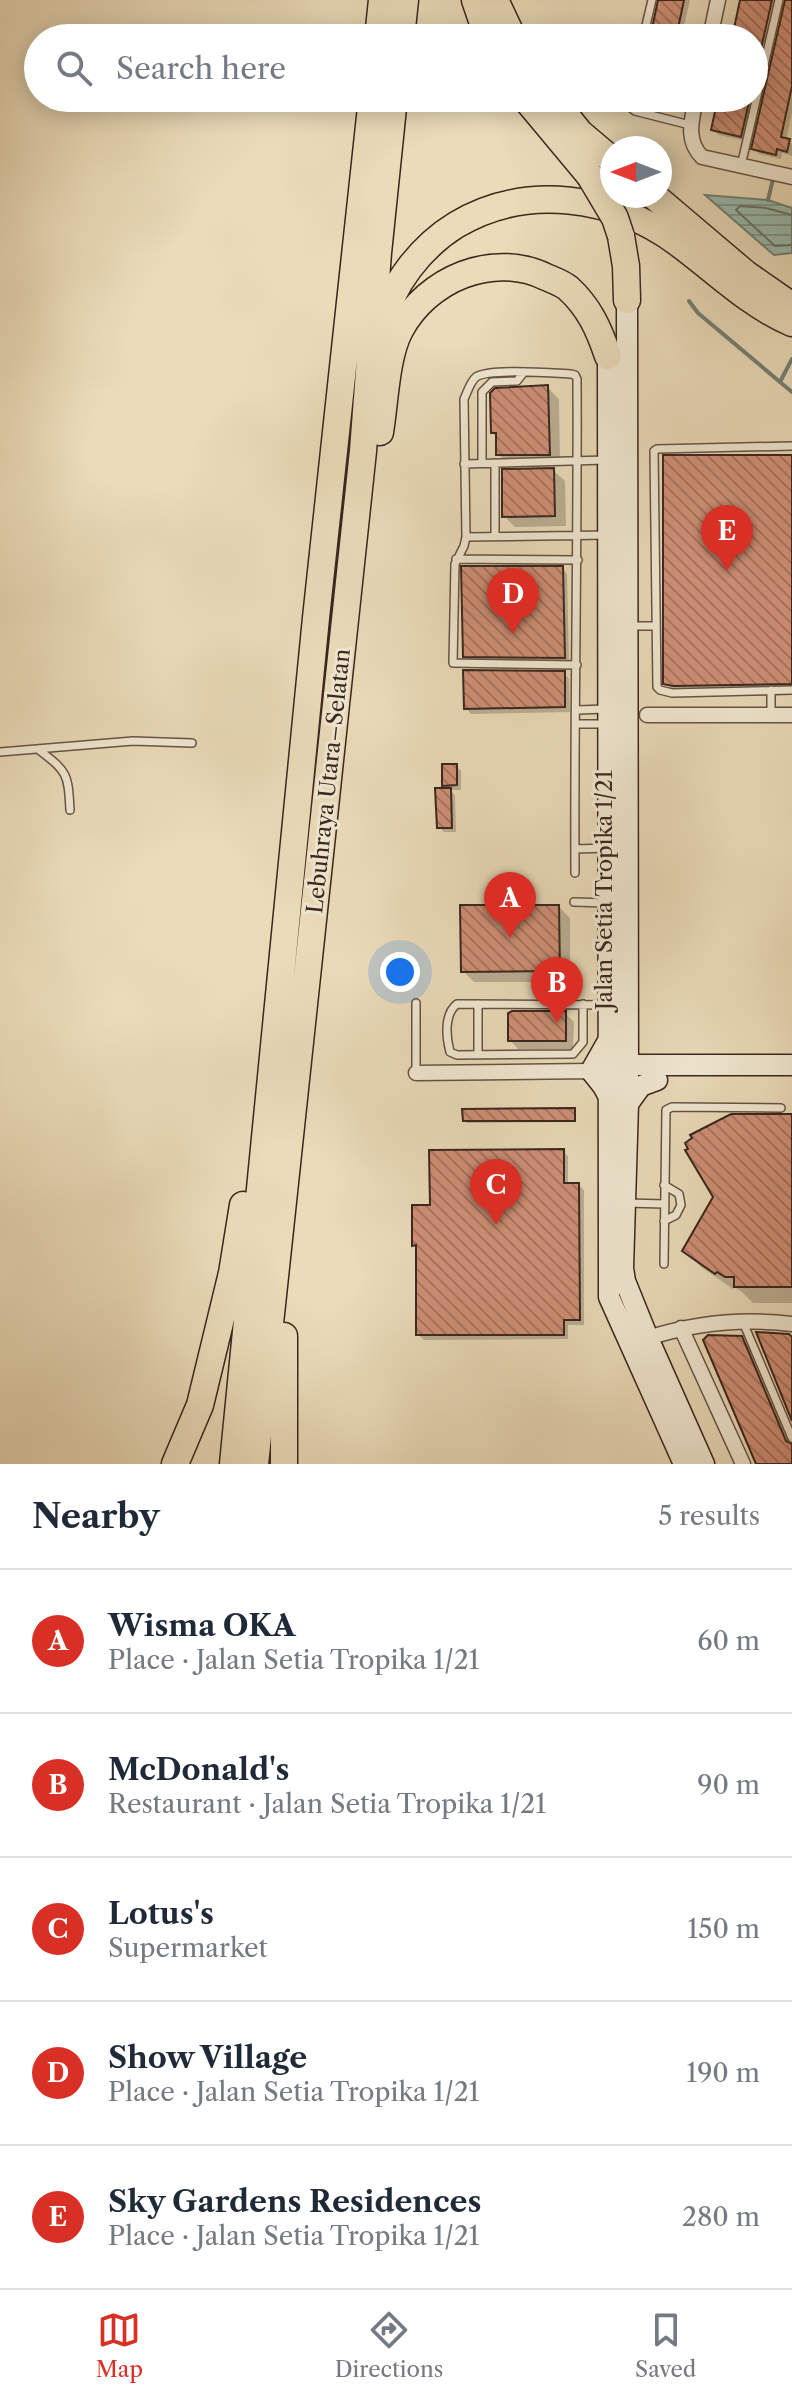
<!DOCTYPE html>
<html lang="en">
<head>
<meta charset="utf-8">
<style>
  :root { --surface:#fff; --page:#f6f6f7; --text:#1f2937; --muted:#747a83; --line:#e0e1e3; --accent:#d93025 }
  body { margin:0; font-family:"Libre Caslon Text",serif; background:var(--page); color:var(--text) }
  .compass { position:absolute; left:600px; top:136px; width:72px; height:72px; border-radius:50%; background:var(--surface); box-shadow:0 4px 20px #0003; rotate:270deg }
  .you { position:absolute; left:400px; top:972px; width:28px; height:28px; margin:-20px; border:6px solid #fff; border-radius:50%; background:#1a73e8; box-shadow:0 0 0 12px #1a73e833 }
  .badge { display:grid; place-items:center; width:52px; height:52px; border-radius:50%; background:var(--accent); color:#fff; font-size:26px; font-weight:700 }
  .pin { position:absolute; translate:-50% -66px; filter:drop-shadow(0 2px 4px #0008) }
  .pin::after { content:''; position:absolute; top:42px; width:28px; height:24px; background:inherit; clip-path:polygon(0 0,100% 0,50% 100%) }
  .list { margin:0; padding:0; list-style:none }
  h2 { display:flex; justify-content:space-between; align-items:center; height:104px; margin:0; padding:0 32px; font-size:34px }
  h2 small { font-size:26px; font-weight:400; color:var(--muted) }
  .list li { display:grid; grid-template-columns:52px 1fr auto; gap:24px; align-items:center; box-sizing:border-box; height:144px; padding:0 32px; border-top:2px solid var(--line) }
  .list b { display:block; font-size:30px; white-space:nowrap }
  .list p { margin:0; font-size:26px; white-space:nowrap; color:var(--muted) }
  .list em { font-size:26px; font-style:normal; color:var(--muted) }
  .icon { flex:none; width:44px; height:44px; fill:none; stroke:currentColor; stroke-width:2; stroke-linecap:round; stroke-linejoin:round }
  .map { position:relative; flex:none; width:792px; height:1464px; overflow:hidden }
  .search { position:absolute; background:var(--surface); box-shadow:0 4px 20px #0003; left:24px; right:24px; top:24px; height:88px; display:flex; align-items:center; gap:20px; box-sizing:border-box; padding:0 28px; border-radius:44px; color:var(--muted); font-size:30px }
  .sheet { height:824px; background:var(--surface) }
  nav { display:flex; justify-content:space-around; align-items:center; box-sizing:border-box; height:112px; border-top:2px solid var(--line); background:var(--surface); font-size:22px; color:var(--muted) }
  nav a { display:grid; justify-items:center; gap:4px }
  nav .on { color:var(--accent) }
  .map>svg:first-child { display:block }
  .water { fill:url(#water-rules); stroke:#727f75; stroke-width:2 }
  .shadow { fill:#0003 }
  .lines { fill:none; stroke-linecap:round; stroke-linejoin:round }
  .shore { stroke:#687066; stroke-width:2 }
  .stream { stroke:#727f75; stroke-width:4 }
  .building { fill:url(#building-back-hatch); stroke:#39261e; stroke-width:2 }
  .lane-casing { stroke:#655345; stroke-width:10 }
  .street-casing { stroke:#655345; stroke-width:17 }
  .secondary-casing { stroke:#39261e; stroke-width:23 }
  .highway-casing { stroke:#39261e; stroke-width:29 }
  .lane { stroke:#f1e8d2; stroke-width:7 }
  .street { stroke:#f1e8d2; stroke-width:14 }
  .secondary { stroke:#f1e8d2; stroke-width:20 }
  .highway { stroke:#eadbb9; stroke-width:26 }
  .highway-bridge-casing { stroke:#39261e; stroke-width:29; stroke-linecap:butt }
  .highway-bridge { stroke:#eadbb9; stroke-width:26 }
  .labels { text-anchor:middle; stroke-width:6; stroke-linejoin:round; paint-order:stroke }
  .street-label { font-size:22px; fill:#39261e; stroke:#f1e8d2 }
</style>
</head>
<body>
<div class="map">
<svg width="792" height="1464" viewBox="0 0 792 1464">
  <defs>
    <pattern id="water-rules" width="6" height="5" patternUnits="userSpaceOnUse" patternTransform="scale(2)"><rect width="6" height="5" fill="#98bbaf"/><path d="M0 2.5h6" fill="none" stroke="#7d988e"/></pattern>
    <pattern id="building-back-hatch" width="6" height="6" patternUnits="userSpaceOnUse" patternTransform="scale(2)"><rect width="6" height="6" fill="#d09077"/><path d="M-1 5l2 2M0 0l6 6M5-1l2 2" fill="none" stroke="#aa7561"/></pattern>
  </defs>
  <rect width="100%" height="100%" fill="#eadbb9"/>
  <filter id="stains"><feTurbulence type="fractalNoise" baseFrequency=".0025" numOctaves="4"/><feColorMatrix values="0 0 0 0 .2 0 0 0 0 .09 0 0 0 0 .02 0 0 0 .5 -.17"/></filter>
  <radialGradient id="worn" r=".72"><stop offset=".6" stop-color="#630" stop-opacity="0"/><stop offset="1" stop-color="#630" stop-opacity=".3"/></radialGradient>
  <path class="water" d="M 705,195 L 768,200 L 792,208 L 792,253 L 774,255 Z"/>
  <path class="shadow" d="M 660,0 L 690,0 L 681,38 L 652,38 Z
    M 742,0 L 781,0 L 746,141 L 719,135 L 714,130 L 721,98 L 754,98 L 754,38 L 734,38 Z
    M 787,0 L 792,0 L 792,112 L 786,140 L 792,144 L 792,156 L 782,153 L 781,159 L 759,154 L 754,149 Z
    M 637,98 L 668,98 L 665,112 L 644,108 Z
    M 547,387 L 559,399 L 560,466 L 510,466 L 498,454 L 498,438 L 493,433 Z
    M 792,457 L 792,695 L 685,697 L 677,695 L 665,683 Z
    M 553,470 L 565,481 L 566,526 L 515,527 L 504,516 Z
    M 562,568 L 567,574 L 569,663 L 470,661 L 465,656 Z
    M 564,673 L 569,679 L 570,712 L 471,714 L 466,708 Z
    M 456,766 L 461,771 L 461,790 L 450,790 L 455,795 L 456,832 L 444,832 L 439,827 L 449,790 L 444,785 Z
    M 559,907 L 570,918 L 570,982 L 474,982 L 463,971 Z
    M 565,1013 L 574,1022 L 573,1049 L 518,1049 L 510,1040 Z
    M 574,1110 L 576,1122 L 467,1123 L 465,1121 Z
    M 792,1116 L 792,1303 L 753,1303 L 742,1292 L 734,1287 L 733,1289 L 701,1267 L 684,1250 Z
    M 563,1151 L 568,1156 L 568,1185 L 578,1185 L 584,1190 L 584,1325 L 568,1325 L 568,1339 L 424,1340 L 418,1334 L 418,1249 L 414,1245 L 432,1207 Z
    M 741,1338 L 750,1347 L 792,1447 L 792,1464 L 759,1464 Z"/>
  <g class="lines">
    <path class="shore" d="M 792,215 L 766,208 L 740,206 L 736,210 L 775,246 L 792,245"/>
    <path class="stream" d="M 768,200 L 773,179
      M 689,301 L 698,313 L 792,392
      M 780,382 L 792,359"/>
  </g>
  <path class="building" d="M 658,0 L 684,0 L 676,38 L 650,38 Z
    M 740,0 L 772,0 L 754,80 L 754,38 L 732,38 Z
    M 785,0 L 792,0 L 792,86 L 781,137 L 790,139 L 787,152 L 777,149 L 776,155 L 751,149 Z
    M 636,98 L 663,98 L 660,108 L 637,103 Z
    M 718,98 L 750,98 L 741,137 L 711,130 Z
    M 548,385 L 550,455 L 496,455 L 496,433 L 491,433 L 490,393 L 495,388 Z
    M 663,455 L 792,455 L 792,684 L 673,686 L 663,684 Z
    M 554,468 L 555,516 L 502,517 L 502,469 Z
    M 461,566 L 563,566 L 565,658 L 463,657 Z
    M 463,670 L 565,671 L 565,707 L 464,709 Z
    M 442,764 L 457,764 L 457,785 L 442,786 Z
    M 435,788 L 451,788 L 452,828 L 437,828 Z
    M 460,905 L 559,905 L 560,971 L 461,972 Z
    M 512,1011 L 566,1011 L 566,1041 L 508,1041 L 508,1013 Z
    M 575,1108 L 575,1121 L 463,1121 L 462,1109 Z
    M 731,1114 L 792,1114 L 792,1287 L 734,1287 L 734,1277 L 725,1277 L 717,1272 L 715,1274 L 682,1251 L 713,1197 L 685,1150 L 688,1149 L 685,1143 L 692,1138 L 690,1135 Z
    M 564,1149 L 564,1183 L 579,1183 L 580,1320 L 564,1320 L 564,1335 L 416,1335 L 416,1245 L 412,1246 L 412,1205 L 430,1205 L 429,1150 Z
    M 756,1332 L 789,1334 L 792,1337 L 792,1421 Z
    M 708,1335 L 742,1336 L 786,1441 L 792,1444 L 792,1464 L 756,1464 L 703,1340 Z"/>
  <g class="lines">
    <g class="lane-casing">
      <path id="lane" d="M 643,38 L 652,0
        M 629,98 L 631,108 L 635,111 L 690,125
        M 741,166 L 779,0
        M 792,446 L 657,449 L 654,451 L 657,687 L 660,690 L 672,693 L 792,690
        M 482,463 L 482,392 L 492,382 L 517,381 L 524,372
        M 495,463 L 495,536
        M 464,464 L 606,460
        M 466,537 L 608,535
        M 456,559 L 578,560
        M 630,626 L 655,626
        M 771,690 L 771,715
        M 577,710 L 606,709
        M 576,724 L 606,724
        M 39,750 C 68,772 68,774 70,810
        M 0,752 L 133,741 L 192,743
        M 575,849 L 607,848
        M 575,873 C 574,709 578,544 577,379 L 575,375 L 571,374 C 552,373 489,368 476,377 C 470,382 468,391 464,399 L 466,537 L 464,546 L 455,564 L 453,663 L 577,665
        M 574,902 L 608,903
        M 416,1003 L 416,1073
        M 478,1004 L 478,1055
        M 583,1004 L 583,1042 L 573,1054 L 457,1055 L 450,1052 C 446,1037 444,1014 457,1004 L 607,1005
        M 627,1203 L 664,1204
        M 664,1221 L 676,1215 L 681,1205 L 679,1194 L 664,1185
        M 664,1264 L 666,1110 L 672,1107 L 781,1108
        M 743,1322 L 792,1438"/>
    </g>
    <g class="street-casing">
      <path id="street" d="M 710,38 L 718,0
        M 696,98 C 692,119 685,140 702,157 L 792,177
        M 647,715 L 792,715
        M 416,1073 L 591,1071 L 599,1074
        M 681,1328 L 743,1464
        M 648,1338 C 695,1323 742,1318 792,1324"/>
    </g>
    <g class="secondary-casing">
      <path id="secondary" d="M 627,300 L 628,1104 L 623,1268 L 625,1281 L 648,1338 L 704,1464
        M 608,356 L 609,1297 L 684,1464
        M 608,1041 L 591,1071 L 603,1086 L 610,1099
        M 617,1065 L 792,1065
        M 628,1104 L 641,1086 L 657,1080"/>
    </g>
    <g class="highway-casing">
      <path id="highway" d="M 475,0 L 488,38
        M 495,0 L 513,38
        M 378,38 L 382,0
        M 401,38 L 405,0
        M 525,98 L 590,176
        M 552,98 L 580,133 L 612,160
        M 654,196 L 746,274 L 792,306
        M 621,236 L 626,266 L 627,300
        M 383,325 C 390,285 422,246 456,225 C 526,183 614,196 678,243 C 716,271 748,304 792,323
        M 380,432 C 385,402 386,356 400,330 C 427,279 493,251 546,277 C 553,280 562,283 568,288 C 589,307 599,329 608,356
        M 175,1464 L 200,1405 L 232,1273 L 243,1205
        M 233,1464 L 316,618 L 372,98
        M 255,1464 L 363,451 L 378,253 L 394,98
        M 284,1464 L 284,1336"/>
    </g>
    <use href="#lane" class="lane"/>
    <use href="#street" class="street"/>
    <use href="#secondary" class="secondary"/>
    <use href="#highway" class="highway"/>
    <g class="highway-bridge-casing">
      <path id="highway-bridge" d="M 590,176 L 615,218 L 621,236"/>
    </g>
    <use href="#highway-bridge" class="highway-bridge"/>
  </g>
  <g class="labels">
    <g class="street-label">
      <text transform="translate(328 781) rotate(-84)" y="8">Lebuhraya Utara–Selatan</text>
      <text transform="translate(604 890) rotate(-90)" y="8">Jalan Setia Tropika 1/21</text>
    </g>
  </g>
  <rect width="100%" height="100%" filter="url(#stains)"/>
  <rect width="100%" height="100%" fill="url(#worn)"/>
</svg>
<svg class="compass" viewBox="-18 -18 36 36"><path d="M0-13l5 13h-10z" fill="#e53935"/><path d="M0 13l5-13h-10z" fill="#747a83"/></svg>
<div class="you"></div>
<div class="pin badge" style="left:510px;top:938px">A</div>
<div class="pin badge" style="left:557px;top:1023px">B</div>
<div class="pin badge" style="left:496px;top:1225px">C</div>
<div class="pin badge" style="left:513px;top:634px">D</div>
<div class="pin badge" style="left:727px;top:571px">E</div>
<div class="search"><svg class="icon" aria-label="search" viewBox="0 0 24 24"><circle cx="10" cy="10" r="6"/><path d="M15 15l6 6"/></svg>Search here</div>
</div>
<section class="sheet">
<h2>Nearby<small>5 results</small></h2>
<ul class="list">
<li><span class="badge">A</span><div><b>Wisma OKA</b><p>Place · Jalan Setia Tropika 1/21</p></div><em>60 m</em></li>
<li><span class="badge">B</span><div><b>McDonald's</b><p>Restaurant · Jalan Setia Tropika 1/21</p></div><em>90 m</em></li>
<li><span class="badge">C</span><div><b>Lotus's</b><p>Supermarket</p></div><em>150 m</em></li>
<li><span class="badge">D</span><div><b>Show Village</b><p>Place · Jalan Setia Tropika 1/21</p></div><em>190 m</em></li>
<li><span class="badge">E</span><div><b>Sky Gardens Residences</b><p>Place · Jalan Setia Tropika 1/21</p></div><em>280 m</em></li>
</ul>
</section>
<nav>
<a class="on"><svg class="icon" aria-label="map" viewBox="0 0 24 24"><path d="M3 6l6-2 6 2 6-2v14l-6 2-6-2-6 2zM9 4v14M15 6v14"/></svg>Map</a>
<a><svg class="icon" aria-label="directions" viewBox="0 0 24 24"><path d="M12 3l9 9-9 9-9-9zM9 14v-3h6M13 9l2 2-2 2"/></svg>Directions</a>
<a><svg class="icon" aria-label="saved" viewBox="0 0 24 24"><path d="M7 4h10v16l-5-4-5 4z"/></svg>Saved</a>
</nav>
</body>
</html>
